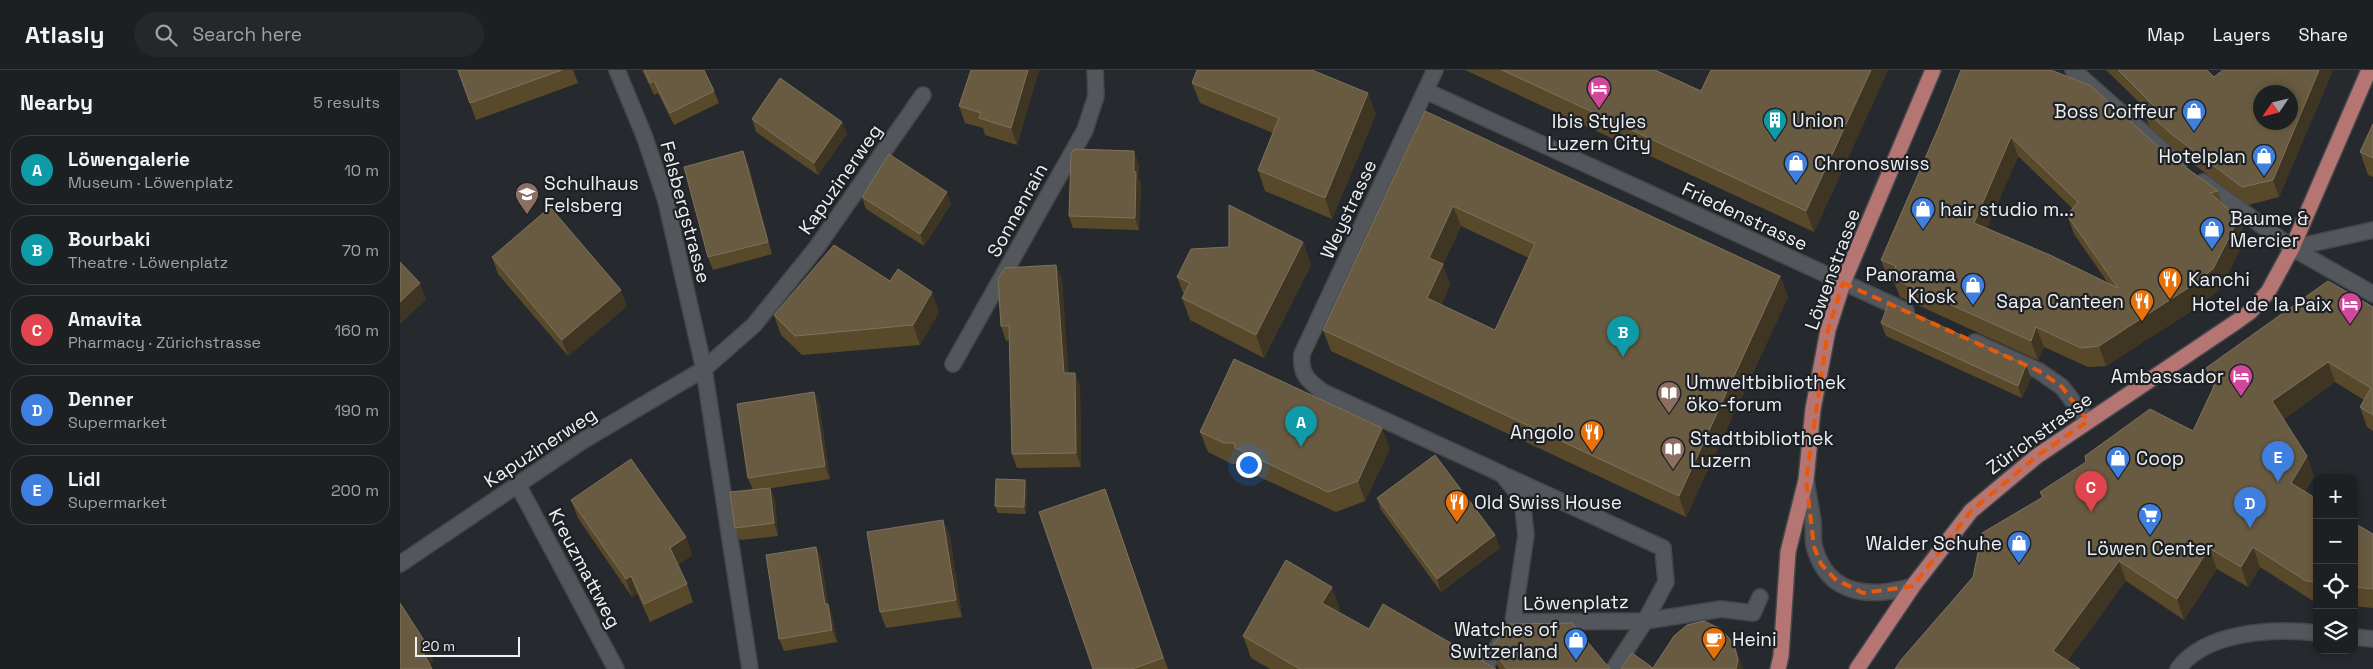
<!DOCTYPE html>
<html lang="en">
<head>
<meta charset="utf-8">
<style>
  :root { --surface:#1c2022; --page:#25282a; --text:#f1f3f6; --muted:#a0a3a5; --line:#3a3e40; --accent:#bca0f2 }
  body { margin:0; font-family:"Space Grotesk",sans-serif; background:var(--page); color:var(--text) }
  .controls { position:absolute; right:15px; bottom:15px; display:grid; overflow:hidden; border-radius:10px; box-shadow:0 2px 8px #0003 }
  .controls button { width:45px; height:45px; display:grid; place-items:center; padding:0; border:0; border-bottom:1px solid var(--line); background:var(--surface); color:var(--text); font:25px sans-serif }
  .compass { position:absolute; left:1853px; top:15px; width:45px; height:45px; border-radius:50%; background:var(--surface); box-shadow:0 2px 8px #0003; rotate:235deg }
  .scale { position:absolute; left:15px; bottom:12px; width:105px; box-sizing:border-box; padding-left:5px; border:2px solid #eef1f4; border-top:0; font-size:14px; line-height:18px; white-space:nowrap; color:#eef1f4; -webkit-text-stroke:4px #1d2024; paint-order:stroke }
  .you { position:absolute; left:848px; top:394px; width:18px; height:18px; margin:-12px; border:4px solid #fff; border-radius:50%; background:#1a73e8; box-shadow:0 0 0 8px #1a73e833 }
  .badge { display:grid; place-items:center; width:32px; height:32px; border-radius:50%; background:var(--accent); color:#fff; font-size:16px; font-weight:700 }
  .pin { position:absolute; translate:-50% -41px; filter:drop-shadow(0 1px 2px #0008) }
  .pin::after { content:''; position:absolute; top:26px; width:18px; height:15px; background:inherit; clip-path:polygon(0 0,100% 0,50% 100%) }
  .list { margin:0; padding:0; list-style:none }
  h2 { display:flex; justify-content:space-between; align-items:center; height:65px; margin:0; padding:0 20px; font-size:21px }
  h2 small { font-size:16px; font-weight:400; color:var(--muted) }
  .list li { display:grid; grid-template-columns:32px 1fr auto; gap:15px; align-items:center; box-sizing:border-box; height:70px; margin:0 10px 10px; padding:0 10px; border:1px solid var(--line); border-radius:20px }
  .list b { display:block; font-size:19px; white-space:nowrap }
  .list p { margin:0; font-size:16px; white-space:nowrap; color:var(--muted) }
  .list em { font-size:16px; font-style:normal; color:var(--muted) }
  .icon { flex:none; width:28px; height:28px; fill:none; stroke:currentColor; stroke-width:2; stroke-linecap:round; stroke-linejoin:round }
  .map { position:relative; flex:none; width:1973px; height:599px; overflow:hidden }
  header { display:flex; align-items:center; gap:30px; box-sizing:border-box; height:70px; padding:0 25px; background:var(--surface); border-bottom:1px solid var(--line) }
  header strong { font-size:24px }
  nav { display:flex; gap:28px; margin-inline-start:auto; font-size:18px }
  .search { width:350px; height:45px; background:var(--page); display:flex; align-items:center; gap:12px; box-sizing:border-box; padding:0 18px; border-radius:28px; color:var(--muted); font-size:19px }
  main { display:flex }
  aside { flex:1; background:var(--surface) }
  .map>svg:first-child { display:block }
  .lines { fill:none; stroke-linecap:round; stroke-linejoin:round }
  .pedestrian-casing { stroke:#45484b; stroke-width:18 }
  .minor-casing { stroke:#45484b; stroke-width:18 }
  .primary-casing { stroke:#45484b; stroke-width:18 }
  .pedestrian { stroke:#53575b; stroke-width:15 }
  .minor { stroke:#53575b; stroke-width:15 }
  .primary { stroke:#b47573; stroke-width:15 }
  .wall { fill:#59492b; fill-rule:evenodd }
  .shaded-wall { fill:#3e3523 }
  .building { fill:#695b41; stroke:#7e725d; fill-rule:evenodd }
  .marked { fill:none; stroke:#e8590c; stroke-width:4; stroke-dasharray:10 6; stroke-linejoin:round }
  .labels { text-anchor:middle; stroke-width:4.5; stroke-linejoin:round; paint-order:stroke }
  .poi-label { font-size:19px; fill:#eef1f4; stroke:#1d2024; text-anchor:start }
  .street-label { font-size:19px; fill:#eef1f4; stroke:#1d2024 }
</style>
</head>
<body>
<header>
<strong>Atlasly</strong>
<div class="search"><svg class="icon" aria-label="search" viewBox="0 0 24 24"><circle cx="10" cy="10" r="6"/><path d="M15 15l6 6"/></svg>Search here</div>
<nav><a>Map</a><a>Layers</a><a>Share</a></nav>
</header>
<main>
<aside>
<h2>Nearby<small>5 results</small></h2>
<ul class="list">
<li><span class="badge" style="background:#0f9aa8">A</span><div><b>Löwengalerie</b><p>Museum · Löwenplatz</p></div><em>10 m</em></li>
<li><span class="badge" style="background:#0f9aa8">B</span><div><b>Bourbaki</b><p>Theatre · Löwenplatz</p></div><em>70 m</em></li>
<li><span class="badge" style="background:#e0444e">C</span><div><b>Amavita</b><p>Pharmacy · Zürichstrasse</p></div><em>160 m</em></li>
<li><span class="badge" style="background:#3f7fe0">D</span><div><b>Denner</b><p>Supermarket</p></div><em>190 m</em></li>
<li><span class="badge" style="background:#3f7fe0">E</span><div><b>Lidl</b><p>Supermarket</p></div><em>200 m</em></li>
</ul>
</aside>
<div class="map">
<svg width="1973" height="599" viewBox="0 0 1973 599">
  <rect width="100%" height="100%" fill="#262a2e"/>
  <g class="lines">
    <g class="pedestrian-casing">
      <path id="pedestrian" d="M 1892,178 L 1973,160
        M 1245,551 L 1321,539 L 1353,543 L 1360,527"/>
    </g>
    <g class="minor-casing">
      <path id="minor" d="M 217,0 L 245,68 L 266,131 L 304,299 L 350,599
        M 1035,0 L 902,284 C 900,304 907,310 923,322 L 1102,404 L 1122,429 L 1126,465 L 1113,552 L 1245,551
        M 1673,0 L 1779,94
        M 1026,21 L 1506,241
        M 1803,112 L 1892,178 L 1973,224
        M 1575,272 L 1639,301 L 1662,317 L 1688,351
        M 553,294 L 685,60 L 696,26 L 695,0
        M 1106,406 L 1263,478 L 1266,512 L 1245,551 L 1214,599
        M 1406,410 C 1408,424 1411,438 1413,452 C 1414,461 1412,471 1415,479 C 1429,527 1473,528 1513,516
        M 118,415 L 216,599
        M 0,494 L 184,370 L 304,299 L 354,255 L 417,177 L 523,25
        M 1954,567 L 1973,569
        M 1084,599 L 1104,566
        M 1778,599 C 1806,561 1874,558 1917,563"/>
    </g>
    <g class="primary-casing">
      <path id="primary" d="M 1378,599 L 1381,586 L 1388,482 L 1406,410 L 1413,339 L 1428,260 L 1443,213 L 1533,0
        M 1457,599 L 1513,516 L 1571,441 L 1637,386 L 1836,252 L 1850,242 L 1868,222 L 1892,178 L 1969,0"/>
    </g>
    <use href="#pedestrian" class="pedestrian"/>
    <use href="#minor" class="minor"/>
    <use href="#primary" class="primary"/>
  </g>
  <path class="wall" d="M 58,0 L 173,0 L 178,13 L 76,50 Z
    M 242,0 L 304,0 L 314,21 L 319,33 L 274,55 L 258,23 L 254,25 Z
    M 571,0 L 639,0 L 617,75 L 585,65 L 583,58 L 565,53 L 559,36 Z
    M 1065,0 L 1255,0 L 1301,21 L 1311,0 L 1488,0 L 1414,162 Z
    M 1706,0 L 1807,0 L 1814,7 L 1933,0 L 1879,127 L 1848,135 L 1780,84 L 1749,56 L 1743,39 L 1747,40 Z
    M 792,13 L 976,44 L 932,149 L 865,121 L 858,100 L 873,63 L 800,33 Z
    M 1025,41 L 1380,206 L 1388,227 L 1286,447 L 931,281 L 923,260 ZM 1061,156 L 1129,188 L 1095,260 L 1041,235 L 1050,215 L 1043,195 Z
    M 352,49 L 442,52 L 447,64 L 418,105 L 356,62 Z
    M 1540,54 L 1761,79 L 1818,121 L 1822,133 L 1839,148 L 1846,167 L 1821,218 L 1796,238 L 1706,296 L 1688,297 L 1644,277 L 1638,290 L 1500,227 L 1494,212 L 1488,209 L 1481,190 ZM 1618,86 L 1673,139 L 1667,145 L 1674,164 L 1708,213 L 1587,158 Z
    M 1973,54 L 1973,107 L 1968,105 L 1960,82 Z
    M 348,93 L 372,184 L 313,200 L 308,187 Z
    M 739,94 L 738,107 L 741,114 L 739,160 L 673,158 L 669,146 Z
    M 462,127 L 551,134 L 524,176 L 466,139 Z
    M 903,172 L 911,195 L 864,288 L 790,250 L 782,228 L 784,225 L 777,207 Z
    M 92,187 L 227,236 L 168,286 L 98,204 Z
    M 656,195 L 662,210 L 668,303 L 675,303 L 680,317 L 681,397 L 617,398 L 612,384 L 610,270 L 606,271 L 601,256 Z
    M 1973,237 L 1973,361 L 1967,357 L 1960,337 L 1964,330 L 1935,312 L 1884,349 L 1914,406 L 1905,422 L 1917,429 L 1917,532 L 1913,531 L 1860,497 L 1848,517 L 1817,499 L 1784,550 L 1726,511 L 1495,599 L 1573,507 L 1642,428 L 1640,422 L 1793,361 L 1813,318 L 1806,298 Z
    M 539,242 L 520,275 L 402,285 L 381,265 L 374,245 Z
    M 1481,253 L 1626,295 L 1631,308 L 1622,328 L 1486,266 Z
    M 414,322 L 419,334 L 430,409 L 366,419 L 370,418 L 375,430 L 378,466 L 340,470 L 335,458 L 353,420 L 348,408 Z
    M 800,362 L 990,378 L 965,431 L 936,442 L 842,399 L 840,394 L 832,394 L 808,382 Z
    M 625,410 L 627,417 L 626,444 L 598,443 L 595,436 Z
    M 705,419 L 768,599 L 693,599 Z
    M 977,428 L 1095,465 L 1100,478 L 1041,522 L 981,440 Z
    M 171,430 L 286,467 L 292,485 L 278,495 L 287,514 L 293,532 L 250,552 L 237,523 L 232,527 L 178,448 Z
    M 543,450 L 550,467 L 562,547 L 486,558 L 480,542 Z
    M 1954,453 L 1973,464 L 1973,538 L 1954,536 Z
    M 416,477 L 421,489 L 428,534 L 432,546 L 437,572 L 384,581 L 379,569 Z
    M 940,539 L 938,542 L 969,559 L 1096,599 L 870,599 L 851,588 L 843,566 Z
    M 1091,578 L 1210,599 L 1099,599 Z"/>
  <path class="shaded-wall" d="M 628,0 L 639,0 L 617,75 L 611,58 Z
    M 1471,0 L 1488,0 L 1414,162 L 1406,141 Z
    M 1919,0 L 1933,0 L 1879,127 L 1873,110 Z
    M 968,23 L 976,44 L 932,149 L 925,128 Z
    M 442,52 L 447,64 L 418,105 L 414,93 Z
    M 1611,67 L 1618,86 L 1581,172 L 1574,153 Z
    M 343,81 L 348,93 L 372,184 L 368,172 Z
    M 734,81 L 739,94 L 738,107 L 741,114 L 739,160 L 735,148 L 734,102 Z
    M 547,122 L 551,134 L 524,176 L 520,164 Z
    M 1053,136 L 1061,156 L 1043,195 L 1050,215 L 1034,249 L 1027,228 L 1029,188 Z
    M 1839,148 L 1846,167 L 1821,218 L 1796,238 L 1706,296 L 1699,276 Z
    M 903,172 L 911,195 L 864,288 L 856,265 Z
    M 656,195 L 662,210 L 670,317 L 664,303 Z
    M 1380,206 L 1388,227 L 1286,447 L 1279,426 Z
    M 20,213 L 26,230 L 0,254 L 0,232 Z
    M 221,220 L 227,236 L 168,286 L 162,270 Z
    M 532,222 L 539,242 L 520,275 L 513,255 Z
    M 1636,257 L 1644,277 L 1638,290 L 1631,271 Z
    M 1928,292 L 1935,312 L 1880,352 L 1872,331 Z
    M 1626,295 L 1631,308 L 1622,328 L 1618,316 Z
    M 675,303 L 680,317 L 681,397 L 676,383 Z
    M 414,322 L 419,334 L 430,409 L 425,396 Z
    M 982,358 L 990,378 L 965,431 L 958,411 Z
    M 1907,386 L 1914,406 L 1898,434 L 1891,413 Z
    M 625,410 L 627,417 L 626,444 L 624,437 Z
    M 370,418 L 375,430 L 378,466 L 374,453 Z
    M 543,450 L 550,467 L 562,547 L 556,530 Z
    M 1095,465 L 1100,478 L 1041,522 L 1037,509 Z
    M 286,467 L 292,485 L 277,496 L 270,478 Z
    M 416,477 L 421,489 L 430,547 L 425,534 Z
    M 1853,477 L 1860,497 L 1848,517 L 1841,497 Z
    M 1809,478 L 1817,499 L 1784,550 L 1777,529 Z
    M 1719,491 L 1726,511 L 1662,599 L 1653,581 Z
    M 231,506 L 237,523 L 232,527 L 226,509 Z
    M 932,517 L 940,539 L 930,555 L 922,533 Z
    M 428,534 L 432,546 L 437,572 L 432,560 Z
    M 1334,574 L 1342,596 L 1343,599 L 1336,599 Z
    M 29,578 L 34,592 L 28,596 L 23,582 Z"/>
  <path class="building" d="M 58,0 L 162,0 L 70,33 Z
    M 244,0 L 304,0 L 314,21 L 270,43 L 254,11 L 250,13 Z
    M 571,0 L 628,0 L 611,58 L 579,48 L 581,43 L 559,36 Z
    M 797,0 L 912,0 L 968,23 L 925,128 L 858,100 L 879,48 L 792,13 Z
    M 1102,0 L 1255,0 L 1301,21 L 1311,0 L 1471,0 L 1406,141 Z
    M 1561,0 L 1651,0 L 1691,16 L 1761,79 L 1818,121 L 1810,123 L 1839,148 L 1813,199 L 1788,218 L 1699,276 L 1681,278 L 1636,257 L 1631,271 L 1492,208 L 1496,196 L 1481,190 L 1540,54 ZM 1611,67 L 1678,132 L 1667,145 L 1718,218 L 1650,185 L 1574,153 Z
    M 1718,0 L 1807,0 L 1814,7 L 1823,0 L 1919,0 L 1873,110 L 1842,117 L 1774,66 L 1743,39 L 1766,48 ZM 1860,22 L 1890,22 L 1890,52 L 1860,52 Z
    M 380,8 L 442,52 L 414,93 L 352,49 Z
    M 1025,41 L 1380,206 L 1279,426 L 923,260 ZM 1053,136 L 1135,174 L 1095,260 L 1027,228 L 1043,194 L 1029,188 Z
    M 1973,54 L 1973,88 L 1960,82 Z
    M 674,79 L 734,81 L 734,102 L 736,102 L 735,148 L 669,146 L 671,84 Z
    M 343,81 L 368,172 L 308,187 L 284,97 Z
    M 489,84 L 547,122 L 520,164 L 462,127 Z
    M 829,135 L 903,172 L 856,265 L 782,228 L 790,213 L 777,207 L 791,179 L 829,177 Z
    M 150,137 L 221,220 L 162,270 L 92,187 Z
    M 434,175 L 490,211 L 498,199 L 532,222 L 513,255 L 395,266 L 374,245 Z
    M 0,192 L 20,213 L 0,232 Z
    M 656,195 L 664,303 L 675,303 L 676,383 L 612,384 L 609,256 L 601,256 L 598,209 L 605,198 Z
    M 1928,211 L 1973,237 L 1973,345 L 1960,337 L 1971,318 L 1928,292 L 1872,331 L 1907,386 L 1891,413 L 1917,429 L 1917,512 L 1906,511 L 1853,477 L 1841,497 L 1809,478 L 1777,529 L 1719,491 L 1653,581 L 1680,599 L 1495,599 L 1501,590 L 1573,507 L 1582,463 L 1643,427 L 1640,422 L 1686,392 L 1685,386 L 1750,339 L 1793,361 L 1815,314 L 1806,298 Z
    M 1489,232 L 1626,295 L 1618,316 L 1481,253 Z
    M 834,289 L 982,358 L 958,411 L 928,422 L 835,378 L 834,373 L 824,373 L 800,362 Z
    M 414,322 L 425,396 L 348,408 L 337,334 Z
    M 1035,385 L 1095,465 L 1037,509 L 977,428 Z
    M 231,389 L 286,467 L 270,478 L 287,514 L 244,534 L 231,506 L 226,509 L 171,430 Z
    M 596,409 L 625,410 L 624,437 L 595,436 Z
    M 370,418 L 374,453 L 335,458 L 330,422 Z
    M 705,419 L 763,588 L 732,599 L 693,599 L 639,442 Z
    M 543,450 L 556,530 L 480,542 L 467,462 Z
    M 1954,453 L 1973,464 L 1973,519 L 1954,517 Z
    M 416,477 L 425,534 L 428,534 L 432,560 L 379,569 L 366,485 Z
    M 886,490 L 932,517 L 922,533 L 969,559 L 983,534 L 1096,599 L 900,599 L 843,566 Z
    M 0,533 L 29,578 L 23,582 L 32,599 L 0,599 Z
    M 1304,551 L 1321,559 L 1334,574 L 1338,590 L 1336,599 L 1221,599 L 1232,583 L 1253,598 L 1274,566 L 1287,555 Z
    M 1172,553 L 1210,599 L 1107,599 L 1091,578 L 1109,554 Z"/>
  <path class="marked" d="M 1443,213 L 1639,301 L 1662,317 L 1688,351 L 1637,386 L 1571,441 L 1513,516 L 1463,523 L 1435,509 L 1421,494 L 1414,477 L 1406,410 L 1428,260 Z"/>
  <defs>
    <g id="hotel-pin" transform="scale(1.25)"><path d="M0 17L-7.5 6A9.5 9.5 0 1 1 7.5 6Z" fill="#d1479c" stroke="#1d2024"/><path d="M-6-4.5h1.5V1H6V5H4.5V3h-9V5H-6ZM-4 0a1.8 1.8 0 1 1 3.6 0ZM.5 0V-2.5h3Q6-2.5 6 0Z" fill="#fff"/></g>
    <g id="shop-pin" transform="scale(1.25)"><path d="M0 17L-7.5 6A9.5 9.5 0 1 1 7.5 6Z" fill="#3f7fe0" stroke="#1d2024"/><path d="M-5-2.5h2.3a2.7 3.5 0 0 1 5.4 0H5L5.5 6h-11ZM-1.5-2.5h3a1.5 2.3 0 0 0-3 0Z" fill="#fff"/></g>
    <g id="building-pin" transform="scale(1.25)"><path d="M0 17L-7.5 6A9.5 9.5 0 1 1 7.5 6Z" fill="#0f9aa8" stroke="#1d2024"/><path d="M-4-6H4V6H1V3H-1V6H-4ZM-2.5-4.3h1.7v1.8h-1.7ZM.8-4.3h1.7v1.8H.8ZM-2.5-1h1.7V.8h-1.7ZM.8-1h1.7V.8H.8Z" fill="#fff"/></g>
    <g id="school-pin" transform="scale(1.25)"><path d="M0 17L-7.5 6A9.5 9.5 0 1 1 7.5 6Z" fill="#8d6e63" stroke="#1d2024"/><path d="M0-5L7-2L0 1L-7-2ZM-4 1L0 2.5L4 1V4Q0 6-4 4Z" fill="#fff"/></g>
    <g id="restaurant-pin" transform="scale(1.25)"><path d="M0 17L-7.5 6A9.5 9.5 0 1 1 7.5 6Z" fill="#e8710a" stroke="#1d2024"/><path d="M-5-6h1v4h1v-4h1v4h1v-4h1v5L-1.5 .5V6h-2V.5L-5-1ZM5-6V6H3V1.5H1.5Q1.5-4 5-6Z" fill="#fff"/></g>
    <g id="library-pin" transform="scale(1.25)"><path d="M0 17L-7.5 6A9.5 9.5 0 1 1 7.5 6Z" fill="#8d6e63" stroke="#1d2024"/><path d="M-6-4Q-3-5.5-.7-3.5V5Q-3 3-6 4ZM6-4Q3-5.5 .7-3.5V5Q3 3 6 4Z" fill="#fff"/></g>
    <g id="supermarket-pin" transform="scale(1.25)"><path d="M0 17L-7.5 6A9.5 9.5 0 1 1 7.5 6Z" fill="#3f7fe0" stroke="#1d2024"/><path d="M-6-5.5h2.5l.6 2H6L4.5 2H-2.5L-4.4-4H-6ZM-1.5 3.2a1.3 1.3 0 1 0 .1 0ZM3 3.2a1.3 1.3 0 1 0 .1 0Z" fill="#fff"/></g>
    <g id="cafe-pin" transform="scale(1.25)"><path d="M0 17L-7.5 6A9.5 9.5 0 1 1 7.5 6Z" fill="#e8710a" stroke="#1d2024"/><path d="M-5.5-4.5H6V0H3Q3 3.5 0 3.5H-2.5Q-5.5 3.5-5.5 0ZM3-3.2v2h1.7v-2ZM-6 4.5H4V6H-6Z" fill="#fff"/></g>
  </defs>
  <g fill-rule="evenodd">
    <use href="#hotel-pin" x="1199" y="18"/>
    <use href="#shop-pin" x="1794" y="41"/>
    <use href="#building-pin" x="1375" y="50"/>
    <use href="#shop-pin" x="1864" y="86"/>
    <use href="#shop-pin" x="1396" y="93"/>
    <use href="#school-pin" x="127" y="124"/>
    <use href="#shop-pin" x="1523" y="139"/>
    <use href="#shop-pin" x="1812" y="159"/>
    <use href="#restaurant-pin" x="1770" y="209"/>
    <use href="#shop-pin" x="1573" y="215"/>
    <use href="#restaurant-pin" x="1742" y="231"/>
    <use href="#hotel-pin" x="1950" y="234"/>
    <use href="#hotel-pin" x="1841" y="306"/>
    <use href="#library-pin" x="1269" y="323"/>
    <use href="#restaurant-pin" x="1192" y="362"/>
    <use href="#library-pin" x="1273" y="379"/>
    <use href="#shop-pin" x="1718" y="388"/>
    <use href="#restaurant-pin" x="1057" y="432"/>
    <use href="#supermarket-pin" x="1750" y="445"/>
    <use href="#shop-pin" x="1619" y="473"/>
    <use href="#cafe-pin" x="1314" y="569"/>
    <use href="#shop-pin" x="1176" y="570"/>
  </g>
  <g class="labels">
    <g class="poi-label">
      <text x="1776" y="48" text-anchor="end">Boss Coiffeur</text>
      <text x="1392" y="57">Union</text>
      <text x="1199" y="58" text-anchor="middle">Ibis Styles<tspan x="1199" dy="22">Luzern City</tspan></text>
      <text x="1846" y="93" text-anchor="end">Hotelplan</text>
      <text x="1414" y="100">Chronoswiss</text>
      <text x="144" y="120">Schulhaus<tspan x="144" dy="22">Felsberg</tspan></text>
      <text x="1540" y="146">hair studio m...</text>
      <text x="1830" y="155">Baume &amp;<tspan x="1830" dy="22">Mercier</tspan></text>
      <text x="1556" y="211" text-anchor="end">Panorama<tspan x="1556" dy="22">Kiosk</tspan></text>
      <text x="1788" y="216">Kanchi</text>
      <text x="1724" y="238" text-anchor="end">Sapa Canteen</text>
      <text x="1932" y="241" text-anchor="end">Hotel de la Paix</text>
      <text x="1824" y="313" text-anchor="end">Ambassador</text>
      <text x="1286" y="319">Umweltbibliothek<tspan x="1286" dy="22">öko-forum</tspan></text>
      <text x="1174" y="369" text-anchor="end">Angolo</text>
      <text x="1290" y="375">Stadtbibliothek<tspan x="1290" dy="22">Luzern</tspan></text>
      <text x="1736" y="395">Coop</text>
      <text x="1074" y="439">Old Swiss House</text>
      <text x="1602" y="480" text-anchor="end">Walder Schuhe</text>
      <text x="1750" y="485" text-anchor="middle">Löwen Center</text>
      <text x="1158" y="566" text-anchor="end">Watches of<tspan x="1158" dy="22">Switzerland</tspan></text>
      <text x="1332" y="576">Heini</text>
    </g>
    <g class="street-label">
      <text transform="translate(440 109) rotate(-55)" y="7">Kapuzinerweg</text>
      <text transform="translate(948 139) rotate(-65)" y="7">Weystrasse</text>
      <text transform="translate(617 140) rotate(-61)" y="7">Sonnenrain</text>
      <text transform="translate(286 142) rotate(75)" y="7">Felsbergstrasse</text>
      <text transform="translate(1345 146) rotate(25)" y="7">Friedenstrasse</text>
      <text transform="translate(1432 199) rotate(-70)" y="7">Löwenstrasse</text>
      <text transform="translate(1639 363) rotate(-36)" y="7">Zürichstrasse</text>
      <text transform="translate(140 377) rotate(-33)" y="7">Kapuzinerweg</text>
      <text transform="translate(185 498) rotate(62)" y="7">Kreuzmattweg</text>
      <text transform="translate(1176 532) rotate(-1)" y="7">Löwenplatz</text>
    </g>
  </g>
</svg>
<div class="controls">
<button>+</button>
<button>−</button>
<button><svg class="icon" aria-label="locate" viewBox="0 0 24 24"><circle cx="12" cy="12" r="6"/><path d="M12 2v4M12 18v4M2 12h4M18 12h4"/></svg></button>
<button><svg class="icon" aria-label="layers" viewBox="0 0 24 24"><path d="M12 4l9 5-9 5-9-5zM3 14l9 5 9-5"/></svg></button>
</div>
<svg class="compass" viewBox="-18 -18 36 36"><path d="M0-13l5 13h-10z" fill="#e53935"/><path d="M0 13l5-13h-10z" fill="#a0a3a5"/></svg>
<div class="scale">20 m</div>
<div class="you"></div>
<div class="pin badge" style="left:901px;top:377px;background:#0f9aa8">A</div>
<div class="pin badge" style="left:1223px;top:287px;background:#0f9aa8">B</div>
<div class="pin badge" style="left:1691px;top:442px;background:#e0444e">C</div>
<div class="pin badge" style="left:1850px;top:458px;background:#3f7fe0">D</div>
<div class="pin badge" style="left:1878px;top:412px;background:#3f7fe0">E</div>
</div>
</main>
</body>
</html>
